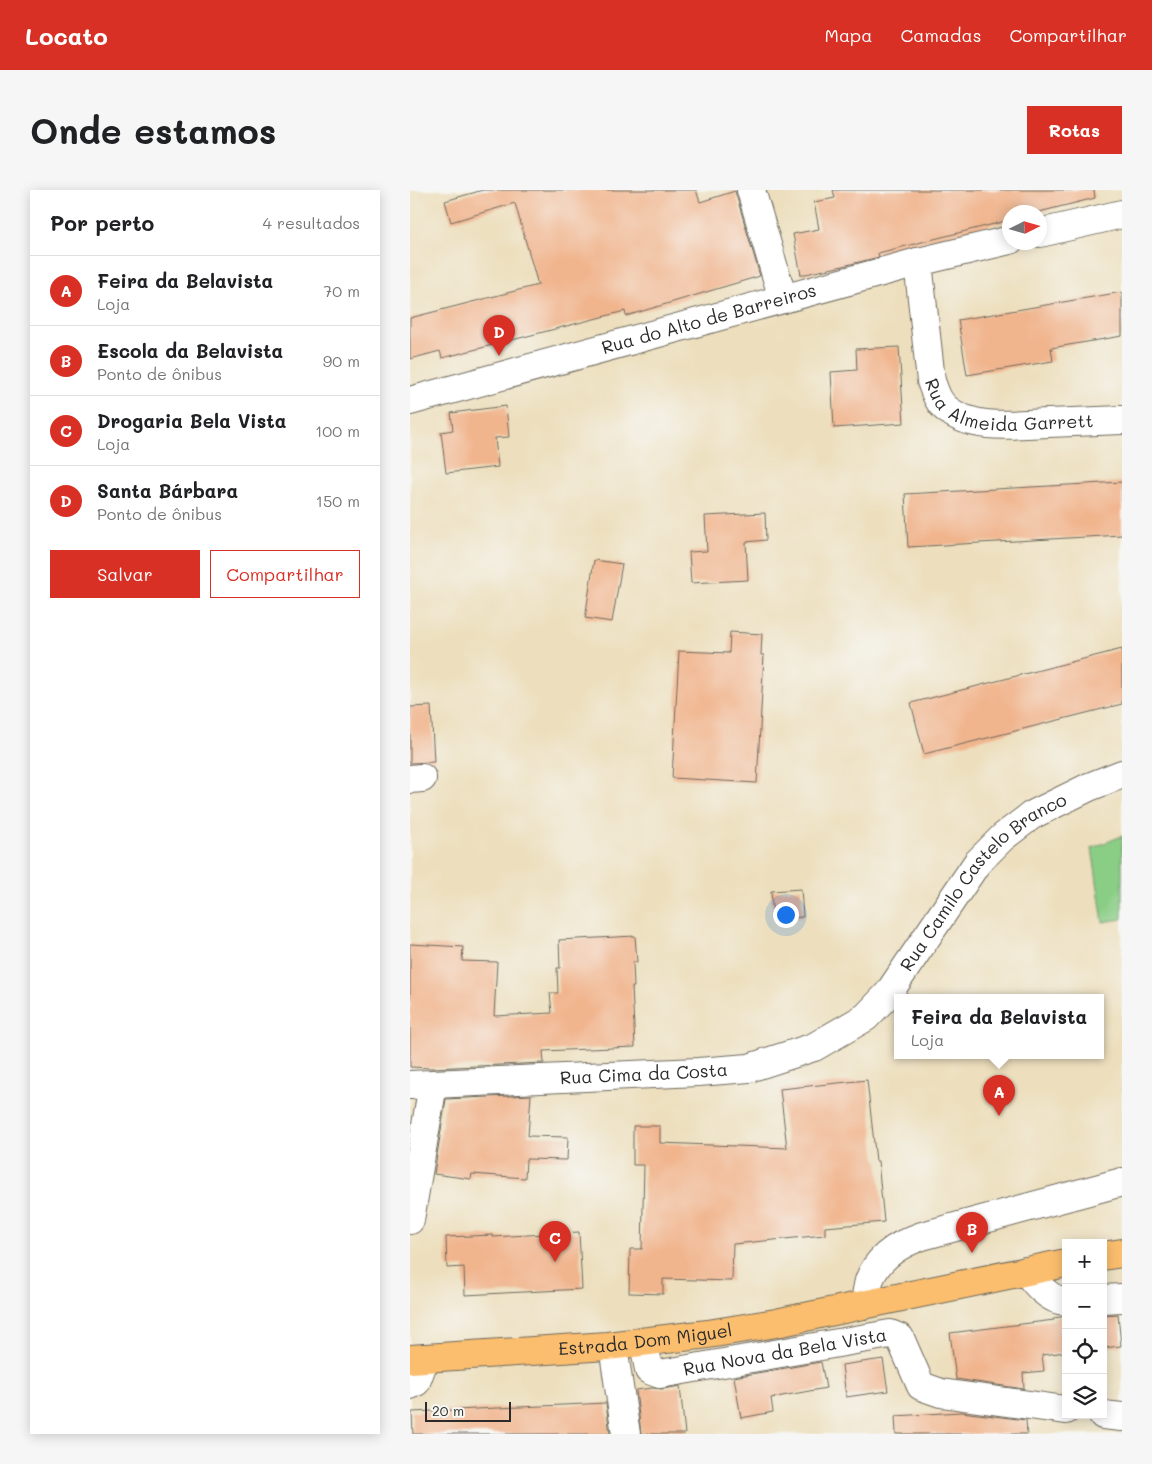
<!DOCTYPE html>
<html lang="pt">
<head>
<meta charset="utf-8">
<style>
  :root { --surface:#fff; --page:#f6f6f6; --text:#202124; --muted:#757577; --line:#e0e0e0; --accent:#d93025 }
  body { margin:0; font-family:Mali,sans-serif; background:var(--page); color:var(--text) }
  .controls { position:absolute; right:15px; bottom:15px; display:grid; overflow:hidden; border-radius:0px; box-shadow:0 2px 12px #0003 }
  .controls button { width:45px; height:45px; display:grid; place-items:center; padding:0; border:0; border-bottom:1px solid var(--line); background:var(--surface); color:var(--text); font:25px sans-serif }
  .compass { position:absolute; left:592px; top:15px; width:45px; height:45px; border-radius:50%; background:var(--surface); box-shadow:0 2px 12px #0003; rotate:85deg }
  .scale { position:absolute; left:15px; bottom:12px; width:86px; box-sizing:border-box; padding-left:5px; border:2px solid #2b2b2b; border-top:0; font-size:14px; line-height:18px; white-space:nowrap; color:#2b2b2b; -webkit-text-stroke:4px #f6f6f2; paint-order:stroke }
  .you { position:absolute; left:375px; top:724px; width:18px; height:18px; margin:-12px; border:4px solid #fff; border-radius:50%; background:#1a73e8; box-shadow:0 0 0 8px #1a73e833 }
  .badge { display:grid; place-items:center; width:32px; height:32px; border-radius:50%; background:var(--accent); color:#fff; font-size:16px; font-weight:700 }
  .pin { position:absolute; translate:-50% -41px; filter:drop-shadow(0 1px 2px #0008) }
  .pin::after { content:''; position:absolute; top:26px; width:18px; height:15px; background:inherit; clip-path:polygon(0 0,100% 0,50% 100%) }
  .popup { position:absolute; left:484px; top:804px; width:210px; height:65px; box-sizing:border-box; display:grid; place-content:center; border-radius:0px; background:var(--surface); filter:drop-shadow(0 1px 4px #0005); font-size:16px; white-space:nowrap; color:var(--muted) }
  .popup b { font-size:19px; color:var(--text) }
  .popup::after { content:''; position:absolute; left:50%; top:100%; margin-left:-10px; border:10px solid transparent; border-top-color:var(--surface) }
  .list { margin:0; padding:0; list-style:none }
  h2 { display:flex; justify-content:space-between; align-items:center; height:65px; margin:0; padding:0 20px; font-size:21px }
  h2 small { font-size:16px; font-weight:400; color:var(--muted) }
  .list li { display:grid; grid-template-columns:32px 1fr auto; gap:15px; align-items:center; box-sizing:border-box; height:70px; padding:0 20px; border-top:1px solid var(--line) }
  .list b { display:block; font-size:19px; white-space:nowrap }
  .list p { margin:0; font-size:16px; white-space:nowrap; color:var(--muted) }
  .list em { font-size:16px; font-style:normal; color:var(--muted) }
  .actions { display:flex; gap:10px; padding:15px 20px }
  .actions a { flex:1; padding:11px 0; border:1px solid var(--accent); border-radius:0px; text-align:center; font-size:18px; color:var(--accent) }
  .actions .main { background:var(--accent); color:#fff }
  .icon { flex:none; width:28px; height:28px; fill:none; stroke:currentColor; stroke-width:2; stroke-linecap:round; stroke-linejoin:round }
  .map { position:relative; flex:none; width:712px; height:1244px; overflow:hidden; border-radius:0px }
  header { display:flex; align-items:center; gap:30px; box-sizing:border-box; height:70px; padding:0 25px; background:var(--accent); color:#fff }
  header strong { font-size:24px }
  nav { display:flex; gap:28px; margin-inline-start:auto; font-size:18px }
  .intro { display:flex; align-items:center; justify-content:space-between; box-sizing:border-box; height:120px; padding:0 30px }
  h1 { margin:0; font-size:35px }
  .button { padding:12px 22px; border-radius:0px; background:var(--accent); color:#fff; font-size:18px; font-weight:700 }
  main { display:flex; gap:30px; padding:0 30px }
  aside { flex:1; background:var(--surface); border-radius:0px; box-shadow:0 2px 12px #0003 }
  .map>svg:first-child { display:block }
  .green { fill:#8ace86; stroke:#5a7c58 }
  .building { fill:#f1b58e }
  .lines { fill:none; stroke-linecap:round; stroke-linejoin:round }
  .minor-casing { stroke:#6f6a5e; stroke-width:30 }
  .tertiary-casing { stroke:#6f6a5e; stroke-width:30 }
  .primary-casing { stroke:#6f6a5e; stroke-width:30 }
  .minor { stroke:#fff; stroke-width:28 }
  .tertiary { stroke:#fff; stroke-width:28 }
  .primary { stroke:#fbbe6e; stroke-width:28 }
  .labels { text-anchor:middle; stroke-width:4; stroke-linejoin:round; paint-order:stroke }
  .street-label { font-size:18px; fill:#2b2b2b; stroke:#f6f6f2 }
</style>
</head>
<body>
<header>
<strong>Locato</strong>
<nav><a>Mapa</a><a>Camadas</a><a>Compartilhar</a></nav>
</header>
<div class="intro"><h1>Onde estamos</h1><a class="button">Rotas</a></div>
<main>
<aside>
<h2>Por perto<small>4 resultados</small></h2>
<ul class="list">
<li><span class="badge">A</span><div><b>Feira da Belavista</b><p>Loja</p></div><em>70 m</em></li>
<li><span class="badge">B</span><div><b>Escola da Belavista</b><p>Ponto de ônibus</p></div><em>90 m</em></li>
<li><span class="badge">C</span><div><b>Drogaria Bela Vista</b><p>Loja</p></div><em>100 m</em></li>
<li><span class="badge">D</span><div><b>Santa Bárbara</b><p>Ponto de ônibus</p></div><em>150 m</em></li>
</ul>
<div class="actions"><a class="main">Salvar</a><a>Compartilhar</a></div>
</aside>
<div class="map">
<svg width="712" height="1244" viewBox="0 0 712 1244">
  <rect width="100%" height="100%" fill="#f6f6f2"/>
  <filter id="ink" filterUnits="userSpaceOnUse"><feTurbulence type="fractalNoise" baseFrequency=".02" numOctaves="2"/><feDisplacementMap in="SourceGraphic" scale="10" xChannelSelector="R" yChannelSelector="G"/><feConvolveMatrix kernelMatrix="1 2 1 2 8 2 1 2 1" color-interpolation-filters="sRGB"/></filter>
  <filter id="wash" filterUnits="userSpaceOnUse"><feTurbulence type="fractalNoise" baseFrequency=".0096" numOctaves="4" result="noise"/><feDisplacementMap in="SourceGraphic" scale="20" xChannelSelector="R" yChannelSelector="G"/><feGaussianBlur stdDeviation="1.12" result="paint"/><feColorMatrix in="noise" values="0 0 0 0 0 0 0 0 0 0 0 0 0 0 0 0 0 1.4 0 .05"/><feComposite in="paint" operator="in"/></filter>
  <g filter="url(#wash)">
    <rect width="100%" height="100%" fill="#eddfbd"/>
    <path class="green" d="M 712,646 L 712,729 L 693,732 L 682,658 Z"/>
    <g id="blocks">
      <path class="building" d="M 73,0 L 286,0 L 290,12 L 325,1 L 350,86 L 216,126 L 215,121 L 32,168 L 30,161 L 0,169 L 0,128 L 128,95 L 105,13 L 41,32 L 35,11 Z
        M 423,0 L 684,0 L 685,8 L 629,22 L 600,22 L 600,30 L 468,63 L 469,67 L 433,76 L 391,85 L 383,44 L 409,39 L 404,12 L 425,8 Z
        M 712,102 L 712,146 L 641,158 L 643,171 L 557,185 L 548,130 Z
        M 489,157 L 494,233 L 424,238 L 421,182 L 447,180 L 446,159 Z
        M 96,216 L 99,247 L 85,248 L 88,277 L 36,283 L 31,242 L 43,240 L 41,223 Z
        M 712,292 L 712,345 L 498,357 L 495,304 Z
        M 355,323 L 356,350 L 336,352 L 338,390 L 281,393 L 279,362 L 297,361 L 295,326 Z
        M 184,370 L 212,374 L 202,432 L 175,428 Z
        M 320,442 L 352,444 L 351,465 L 354,465 L 347,593 L 262,588 L 269,461 L 319,463 Z
        M 712,459 L 712,514 L 514,564 L 501,513 Z
        M 21,516 L 24,572 L 0,573 L 0,517 Z
        M 391,699 L 393,727 L 363,729 L 361,701 Z
        M 225,746 L 227,772 L 223,772 L 224,797 L 222,797 L 225,857 L 133,861 L 134,873 L 22,878 L 0,877 L 0,754 L 53,757 L 52,771 L 87,772 L 84,826 L 142,823 L 140,803 L 148,803 L 147,778 L 150,778 L 149,750 Z
        M 457,890 L 466,971 L 468,971 L 474,1032 L 415,1037 L 415,1045 L 323,1054 L 322,1091 L 253,1089 L 253,1104 L 219,1103 L 220,1059 L 232,1059 L 234,975 L 223,975 L 223,936 L 250,936 L 250,953 L 377,958 L 370,899 Z
        M 121,905 L 118,946 L 158,947 L 157,970 L 116,969 L 115,988 L 62,984 L 61,989 L 24,984 L 36,909 Z
        M 169,1042 L 172,1099 L 55,1105 L 54,1077 L 37,1078 L 36,1047 L 83,1045 L 83,1047 Z
        M 708,1124 L 711,1156 L 693,1158 L 693,1125 Z
        M 656,1126 L 656,1162 L 632,1165 L 634,1181 L 613,1183 L 614,1199 L 546,1189 L 540,1143 L 644,1130 L 644,1128 Z
        M 473,1169 L 478,1201 L 436,1207 L 432,1175 Z
        M 411,1172 L 416,1198 L 361,1208 L 363,1222 L 331,1228 L 324,1187 Z
        M 270,1196 L 275,1244 L 231,1244 L 226,1200 L 242,1198 L 253,1199 Z
        M 196,1213 L 200,1244 L 3,1244 L 2,1222 Z
        M 551,1222 L 616,1230 L 617,1244 L 486,1244 L 485,1226 Z"/>
    </g>
  </g>
  <g filter="url(#ink)">
    <use href="#blocks" fill-opacity="0" stroke="#6f6a5e" stroke-width="1"/>
    <g class="lines">
      <g class="minor-casing">
        <g id="minor">
          <path d="M 341,0 L 373,109"/>
          <path id="s1" d="M 508,72 L 521,191 C 525,202 528,213 538,220 C 565,241 607,234 639,233 C 663,232 688,231 712,230"/>
          <path d="M 0,589 L 12,588"/>
          <path id="s2" d="M 0,895 L 288,882 L 339,878 L 404,857 L 456,827 L 478,804 L 567,673 L 593,647 L 622,625 L 679,597 L 712,584"/>
          <path d="M 0,1030 L 23,894"/>
          <path d="M 616,1081 C 625,1093 639,1111 656,1111"/>
          <path d="M 693,1109 L 712,1108"/>
          <path d="M 454,1115 C 456,1107 457,1099 459,1091 C 467,1068 489,1054 512,1046 L 712,992"/>
          <path id="s3" d="M 234,1153 L 239,1180 L 250,1184 L 480,1144 L 490,1148 L 511,1196 L 531,1203 L 656,1220"/>
          <path d="M 203,1156 L 216,1244"/>
          <path d="M 693,1225 L 712,1227"/>
        </g>
      </g>
      <g class="tertiary-casing">
        <g id="tertiary">
          <path d="M 630,43 L 712,24"/>
          <path id="s4" d="M 0,211 L 508,72 L 600,50"/>
          <path d="M 0,1195 L 6,1192 L 15,1168"/>
        </g>
      </g>
      <g class="primary-casing">
        <g id="primary">
          <path d="M 693,1066 L 712,1063"/>
          <path id="s5" d="M 0,1169 L 197,1156 L 298,1144 L 366,1133 L 656,1073"/>
        </g>
      </g>
      <use href="#minor" class="minor"/>
      <use href="#tertiary" class="tertiary"/>
      <use href="#primary" class="primary"/>
    </g>
  </g>
  <g class="labels">
    <g class="street-label">
      <text dy="6" stroke="none"><textPath href="#s4" startOffset="310">Rua do Alto de Barreiros</textPath></text>
      <text dy="6" stroke="none"><textPath href="#s1" startOffset="210">Rua Almeida Garrett</textPath></text>
      <text dy="6" stroke="none"><textPath href="#s2" startOffset="649">Rua Camilo Castelo Branco</textPath></text>
      <text dy="6" stroke="none"><textPath href="#s2" startOffset="234">Rua Cima da Costa</textPath></text>
      <text dy="6" stroke="none"><textPath href="#s5" startOffset="236">Estrada Dom Miguel</textPath></text>
      <text dy="6" stroke="none"><textPath href="#s3" startOffset="166">Rua Nova da Bela Vista</textPath></text>
    </g>
  </g>
</svg>
<div class="controls">
<button>+</button>
<button>−</button>
<button><svg class="icon" aria-label="locate" viewBox="0 0 24 24"><circle cx="12" cy="12" r="6"/><path d="M12 2v4M12 18v4M2 12h4M18 12h4"/></svg></button>
<button><svg class="icon" aria-label="layers" viewBox="0 0 24 24"><path d="M12 4l9 5-9 5-9-5zM3 14l9 5 9-5"/></svg></button>
</div>
<svg class="compass" viewBox="-18 -18 36 36"><path d="M0-13l5 13h-10z" fill="#e53935"/><path d="M0 13l5-13h-10z" fill="#757577"/></svg>
<div class="scale">20 m</div>
<div class="you"></div>
<div class="pin badge" style="left:589px;top:926px">A</div>
<div class="popup"><b>Feira da Belavista</b>Loja</div>
<div class="pin badge" style="left:562px;top:1063px">B</div>
<div class="pin badge" style="left:145px;top:1072px">C</div>
<div class="pin badge" style="left:89px;top:166px">D</div>
</div>
</main>
</body>
</html>
